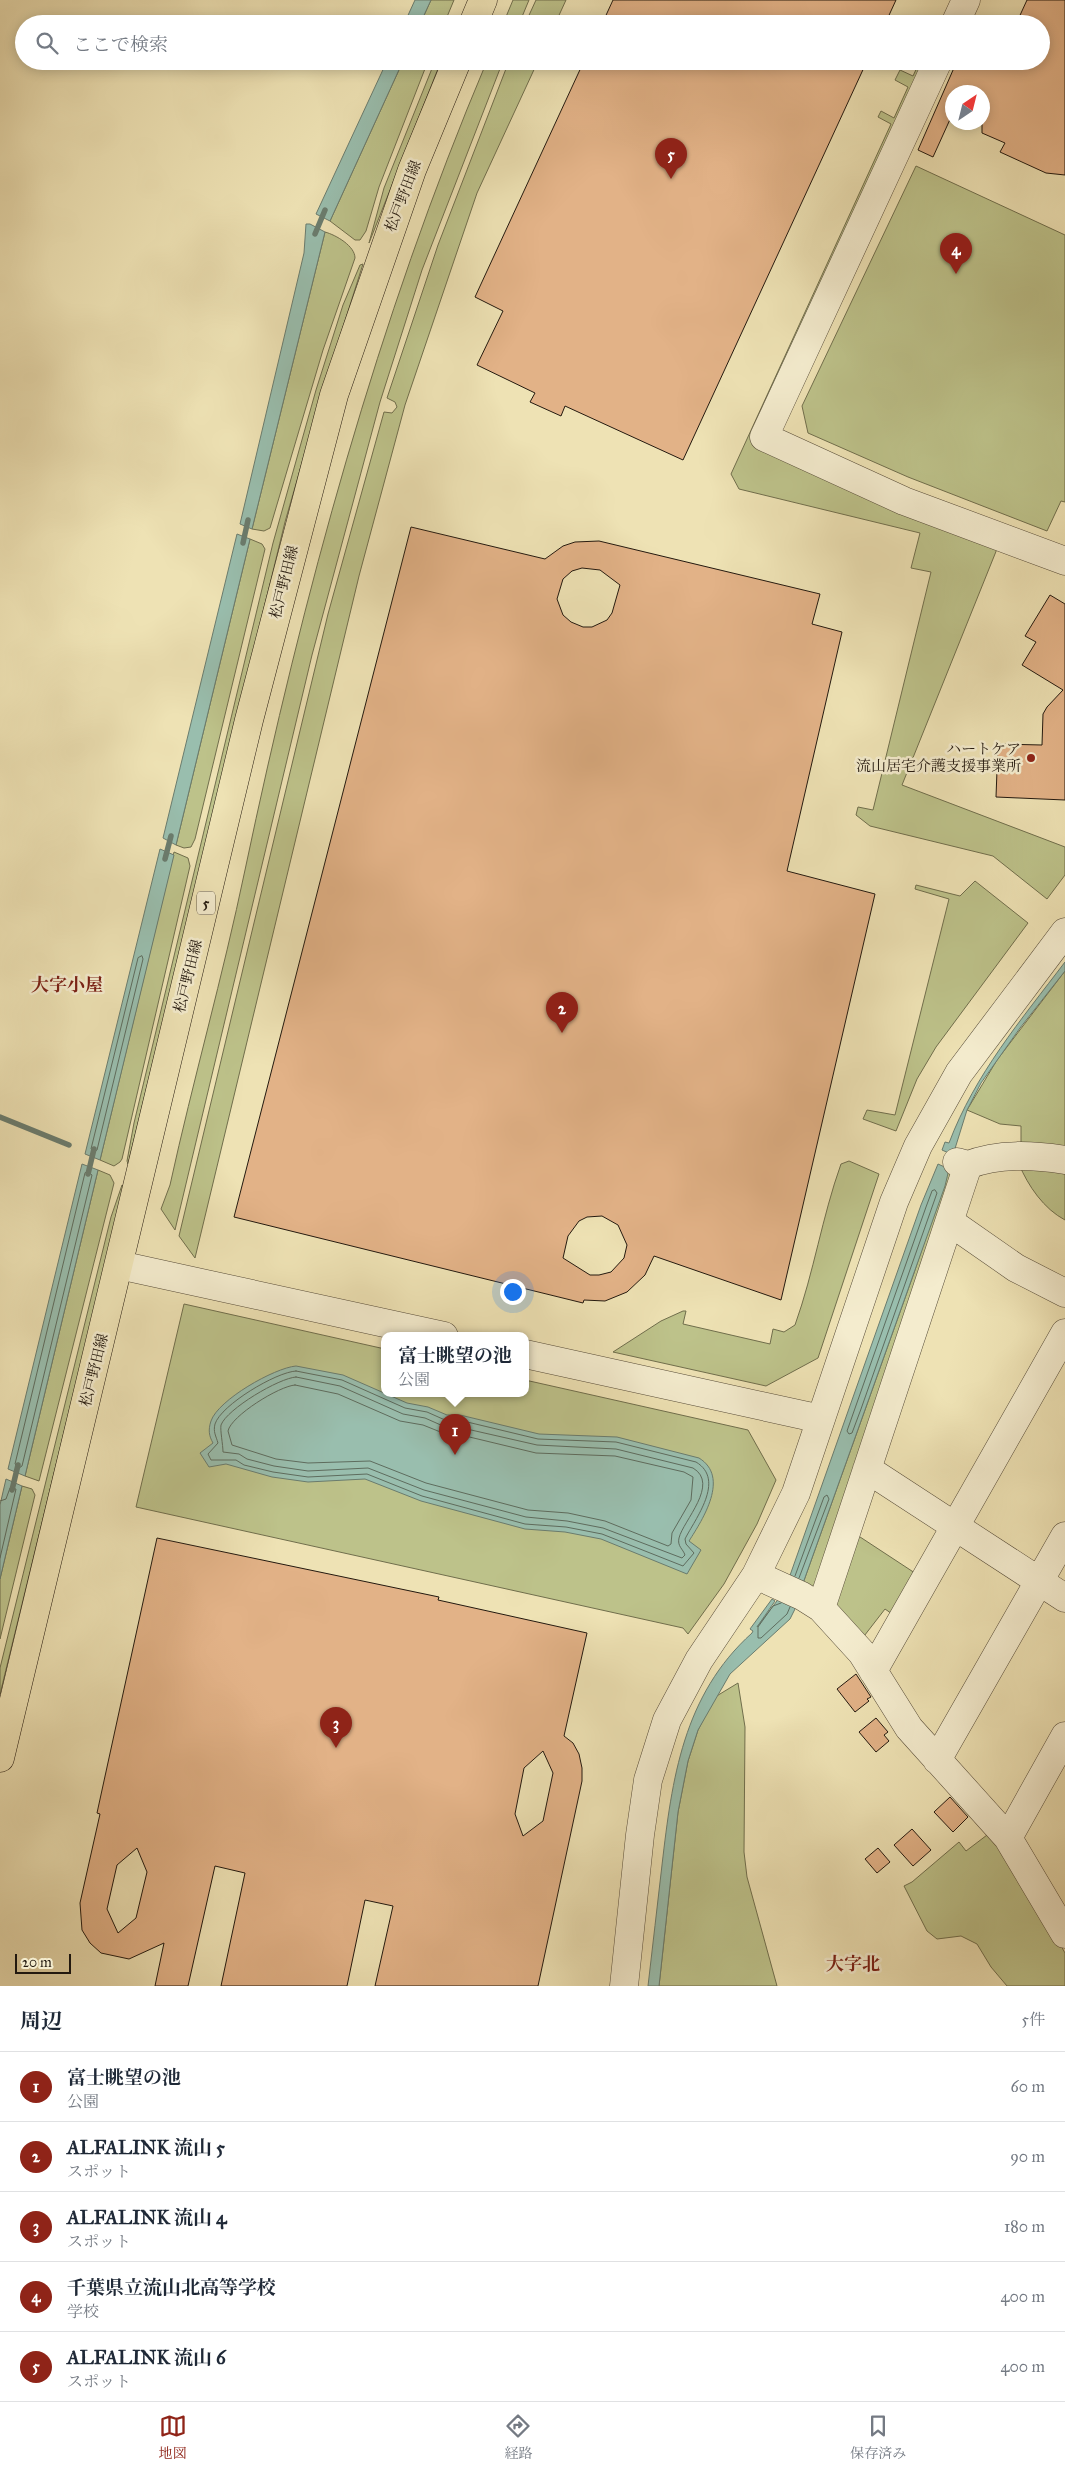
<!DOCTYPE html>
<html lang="ja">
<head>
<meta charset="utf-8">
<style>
  :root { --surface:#fff; --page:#f6f6f7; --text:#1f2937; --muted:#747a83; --line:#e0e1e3; --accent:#8f2418 }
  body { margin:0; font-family:"IM FELL Great Primer","Noto Serif JP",serif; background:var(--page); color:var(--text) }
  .compass { position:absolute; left:945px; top:85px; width:45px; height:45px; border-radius:50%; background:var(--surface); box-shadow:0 2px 12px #0003; rotate:35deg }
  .scale { position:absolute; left:15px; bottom:12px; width:56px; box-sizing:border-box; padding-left:5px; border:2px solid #23190f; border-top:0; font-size:14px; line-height:18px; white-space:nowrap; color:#23190f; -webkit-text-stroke:4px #f4ecce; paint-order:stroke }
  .you { position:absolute; left:512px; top:1291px; width:18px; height:18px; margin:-12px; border:4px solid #fff; border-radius:50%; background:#1a73e8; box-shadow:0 0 0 8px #1a73e833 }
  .badge { display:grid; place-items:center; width:32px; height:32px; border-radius:50%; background:var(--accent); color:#fff; font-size:16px; font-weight:700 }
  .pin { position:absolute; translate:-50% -41px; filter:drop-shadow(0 1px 2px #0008) }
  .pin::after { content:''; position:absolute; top:26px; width:18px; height:15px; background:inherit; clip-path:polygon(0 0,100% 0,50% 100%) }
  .popup { position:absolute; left:381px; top:1332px; width:148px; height:65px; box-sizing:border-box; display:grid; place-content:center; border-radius:10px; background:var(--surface); filter:drop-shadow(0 1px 4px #0005); font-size:16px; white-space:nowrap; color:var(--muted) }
  .popup b { font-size:19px; color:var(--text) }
  .popup::after { content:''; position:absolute; left:50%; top:100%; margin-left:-10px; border:10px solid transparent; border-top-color:var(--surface) }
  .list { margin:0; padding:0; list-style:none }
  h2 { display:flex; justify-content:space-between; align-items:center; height:65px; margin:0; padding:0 20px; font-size:21px }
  h2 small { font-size:16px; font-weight:400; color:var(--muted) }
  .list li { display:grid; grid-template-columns:32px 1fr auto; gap:15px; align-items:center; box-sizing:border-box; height:70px; padding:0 20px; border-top:1px solid var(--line) }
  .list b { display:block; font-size:19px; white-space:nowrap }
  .list p { margin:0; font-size:16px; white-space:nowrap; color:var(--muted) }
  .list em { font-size:16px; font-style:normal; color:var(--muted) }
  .icon { flex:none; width:28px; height:28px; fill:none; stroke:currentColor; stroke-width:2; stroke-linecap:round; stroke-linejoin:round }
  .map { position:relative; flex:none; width:1065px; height:1986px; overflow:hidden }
  .search { position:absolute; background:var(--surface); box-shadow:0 2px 12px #0003; left:15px; right:15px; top:15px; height:55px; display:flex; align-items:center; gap:12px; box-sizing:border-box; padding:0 18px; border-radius:28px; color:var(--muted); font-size:19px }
  .sheet { height:415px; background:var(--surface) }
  nav { display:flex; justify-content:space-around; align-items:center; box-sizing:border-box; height:70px; border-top:1px solid var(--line); background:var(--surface); font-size:14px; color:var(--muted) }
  nav a { display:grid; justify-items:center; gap:2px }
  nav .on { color:var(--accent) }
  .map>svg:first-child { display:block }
  .green { fill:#bdc28a; stroke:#706e4c }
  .water { fill:#99beae; stroke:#6a7c6e }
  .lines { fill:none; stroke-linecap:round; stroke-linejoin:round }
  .shore { stroke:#5e6c5e; stroke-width:1 }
  .stream { stroke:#6a7c6e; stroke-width:5.5 }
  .building { fill:#e2b287; stroke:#23190f; fill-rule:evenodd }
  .minor-casing { stroke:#564b38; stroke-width:29 }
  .major-casing { stroke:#23190f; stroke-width:29 }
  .minor { stroke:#f4ecce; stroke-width:28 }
  .major { stroke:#eee2b4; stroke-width:28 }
  .poi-dot { fill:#8f2418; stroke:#f4ecce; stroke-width:2 }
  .labels { text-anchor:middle; stroke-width:5; stroke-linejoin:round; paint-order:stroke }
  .shield { fill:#f4ecce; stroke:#625848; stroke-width:1 }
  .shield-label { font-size:14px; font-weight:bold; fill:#23190f }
  .street-label { font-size:15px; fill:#23190f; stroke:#f4ecce }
  .poi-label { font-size:15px; fill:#23190f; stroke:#f4ecce; text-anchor:end }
  .quarter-label { font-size:18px; font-weight:bold; fill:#7a1f14; stroke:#f4ecce }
</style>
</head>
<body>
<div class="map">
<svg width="1065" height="1986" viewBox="0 0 1065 1986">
  <rect width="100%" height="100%" fill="#eee2b4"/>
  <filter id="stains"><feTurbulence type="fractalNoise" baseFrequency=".004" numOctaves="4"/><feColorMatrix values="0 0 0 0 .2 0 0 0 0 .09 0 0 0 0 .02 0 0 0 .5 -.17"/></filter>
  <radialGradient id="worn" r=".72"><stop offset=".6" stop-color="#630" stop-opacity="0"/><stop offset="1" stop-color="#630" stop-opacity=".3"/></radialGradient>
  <path class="green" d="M 431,0 L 454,0 L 444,24 L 420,24 Z
    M 513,0 L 529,0 L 519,24 L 503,24 Z
    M 536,0 L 566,0 L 555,24 L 525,24 Z
    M 403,61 L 428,61 L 379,187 L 366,231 L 360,240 L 355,240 L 330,221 Z
    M 435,61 L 441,61 L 369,243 L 384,188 Z
    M 487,61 L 503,61 L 422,270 L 380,402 L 312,655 L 175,1230 L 161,1209 L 170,1185 C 193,1080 223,976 245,870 C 303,595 377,321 487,61 Z
    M 509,61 L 538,61 L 477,193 L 405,405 L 359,576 L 195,1258 L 179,1236 L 328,614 L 384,412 L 392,413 L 397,407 L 395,402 L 387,398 L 438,245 Z
    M 920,61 L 927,61 L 752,440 L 999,544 L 902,785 L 1065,847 L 1065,875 L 1047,899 L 993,856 L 870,826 L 856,815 L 858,807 L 873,810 L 931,572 L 911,568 L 920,533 L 739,489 L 731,474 L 891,124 L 878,117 L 881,111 L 894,118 L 908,87 L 895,80 L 900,70 L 913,76 Z
    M 916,166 L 1065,235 L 1065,502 L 1061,501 L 1047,531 L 908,477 L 808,433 L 802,406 Z
    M 325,232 C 336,235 355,246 355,258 L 323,350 L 270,528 L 264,531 L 252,529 Z
    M 363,264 L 322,393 L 285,522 L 128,1164 L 127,1161 L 134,1123 L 273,543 L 316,390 L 343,305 L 360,265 Z
    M 250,539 L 262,544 L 265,549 L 195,839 L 191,847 L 184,848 L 176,845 Z
    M 174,852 L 188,858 L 190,866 L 122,1159 L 120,1162 L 114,1166 L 100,1160 Z
    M 975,881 L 1028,923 L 936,1047 L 917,1079 L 896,1131 L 863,1119 L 867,1110 L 895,1115 L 949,899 L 915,889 L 916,885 L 960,896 Z
    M 1065,971 L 1065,1154 L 1021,1150 L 1021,1126 L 1000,1124 L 967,1110 L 997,1060 Z
    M 849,1161 L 879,1174 L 818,1358 L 766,1386 L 613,1352 L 661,1321 L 683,1311 L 686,1311 L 683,1324 L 770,1344 L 773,1329 L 784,1332 L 795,1325 C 814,1272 822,1217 841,1164 Z
    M 1019,1164 L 1065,1167 L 1065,1220 C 1044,1209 1028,1186 1019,1164 Z
    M 949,1167 L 955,1168 L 813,1590 L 802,1586 L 914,1273 Z
    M 98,1170 L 110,1175 L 114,1183 L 39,1481 L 25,1476 Z
    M 122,1185 L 124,1187 L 0,1694 L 0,1668 L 111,1217 Z
    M 184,1304 L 385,1349 L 385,1394 L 525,1394 L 525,1380 L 748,1430 L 776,1480 L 757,1524 L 724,1584 L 688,1634 L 683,1628 L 136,1507 Z
    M 22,1486 L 32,1489 L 35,1495 L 0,1639 L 0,1579 Z
    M 854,1533 L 921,1577 L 898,1618 L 885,1609 L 861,1640 L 834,1608 Z
    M 738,1683 L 745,1727 L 744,1852 L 747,1877 L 777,1986 L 659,1986 L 678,1812 L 688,1761 L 698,1730 L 715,1697 Z
    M 991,1832 L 1018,1870 L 1065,1953 L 1065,1986 L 1007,1986 L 991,1967 L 977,1944 L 961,1936 L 937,1939 L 927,1931 L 904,1886 L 912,1882 L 959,1842 L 966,1851 Z"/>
  <path class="water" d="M 415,0 L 431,0 L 420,24 L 404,24 Z
    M 387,61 L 403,61 L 330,221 L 316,214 Z
    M 306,224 L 310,224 L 325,232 L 252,529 L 240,524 L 304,253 Z
    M 237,534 L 250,539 L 176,845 L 163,838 Z
    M 160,849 L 174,855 L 100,1160 L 85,1154 Z
    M 1065,962 L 1065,971 L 1020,1028 L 981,1083 L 967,1110 L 953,1155 L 942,1150 L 945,1142 L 949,1143 C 975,1074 1021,1020 1065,962 Z
    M 82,1164 L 98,1170 L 25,1476 L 8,1469 Z
    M 938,1164 L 949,1169 L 945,1186 L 802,1586 L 788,1581 L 921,1205 Z
    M 296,1366 L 343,1375 L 407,1403 L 428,1407 L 447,1415 L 460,1415 L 539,1434 L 617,1437 L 699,1458 C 730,1477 703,1519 689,1541 L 701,1550 L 687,1574 L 601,1539 L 565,1532 L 525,1529 L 421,1501 L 365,1479 L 308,1482 L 272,1477 L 226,1464 L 209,1467 L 200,1453 L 213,1443 C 209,1436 208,1430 211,1421 C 218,1400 274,1368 296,1366 Z
    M 6,1479 L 22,1486 L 0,1579 L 0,1505 Z
    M 780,1597 L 797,1605 L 790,1619 L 730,1674 L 698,1730 L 688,1761 L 678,1812 L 659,1986 L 648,1986 C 653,1946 657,1905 662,1865 C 672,1779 683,1695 752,1633 L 753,1631 L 750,1629 L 772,1599 L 775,1601 L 757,1627 Z"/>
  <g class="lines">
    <path class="shore" d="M 142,956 L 143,959 L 97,1150 L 94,1152 L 91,1149 L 138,958 Z
      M 88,1172 L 92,1175 L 22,1466 L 19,1468 L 15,1464 L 85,1173 Z
      M 935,1190 L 937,1193 L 861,1409 L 852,1433 L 849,1434 L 847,1431 L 926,1207 L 932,1191 Z
      M 296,1371 L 342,1380 L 405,1408 L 427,1412 L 445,1420 L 459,1420 L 538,1439 L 616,1442 L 696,1462 C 726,1480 695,1519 685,1539 L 686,1544 L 694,1553 L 683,1566 L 602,1534 L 566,1527 L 525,1524 L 422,1496 L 367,1474 L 308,1477 L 273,1472 L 244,1465 L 236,1460 L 211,1460 L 208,1454 L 218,1443 C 216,1436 213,1432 215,1424 C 221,1405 276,1372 296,1371 Z
      M 296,1377 L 340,1386 L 403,1414 L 425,1418 L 443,1426 L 458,1427 L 537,1445 L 616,1449 L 693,1468 C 720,1484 683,1521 679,1538 C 677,1546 683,1549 685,1555 L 682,1558 L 603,1528 L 567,1521 L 526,1517 L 424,1490 L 368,1468 L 308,1471 L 274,1466 L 247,1459 L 239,1454 L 223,1452 C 223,1445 220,1430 221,1425 C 227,1409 279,1378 296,1377 Z
      M 295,1385 L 338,1394 L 400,1421 L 423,1425 L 443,1433 L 457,1434 L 536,1453 L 615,1456 L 684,1472 L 693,1477 L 691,1500 L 672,1533 L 671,1544 L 668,1546 L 605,1521 L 568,1513 L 528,1510 L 426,1483 L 370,1461 L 308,1463 L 276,1459 L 232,1445 L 228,1431 C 231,1416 279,1386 295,1385 Z
      M 0,1501 L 6,1499 L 10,1488 L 16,1489 L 0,1558
      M 795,1576 L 824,1497 L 827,1495 L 829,1499 L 799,1578
      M 781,1603 L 773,1606 L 758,1627 L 758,1638 L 761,1638 L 787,1614 L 790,1607"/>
    <path class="stream" d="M 315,234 L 325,210
      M 243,543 L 248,520
      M 165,859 L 171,836
      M 0,1117 L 69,1145
      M 88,1174 L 94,1149
      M 12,1490 L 18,1465"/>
  </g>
  <path class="building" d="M 613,0 L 896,0 L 885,24 L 602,24 Z
    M 1027,0 L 1065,0 L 1065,175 L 1046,173 L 1000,152 L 1005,143 L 982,133 L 982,92 L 952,92 L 952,115 L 933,157 L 918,150 L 957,61 L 978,61 L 996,69 L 999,61 L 1041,61 L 1041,24 L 1016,24 Z
    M 584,61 L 867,61 L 683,460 L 565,406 L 561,416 L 530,402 L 535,393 L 477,365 L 503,311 L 475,297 Z
    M 411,527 L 545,559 L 563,546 L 575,542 L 599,541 L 820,594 L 812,624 L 842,632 L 787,871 L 875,894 L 781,1300 L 654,1256 L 645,1275 L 627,1292 L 605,1301 L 584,1300 L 583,1303 L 234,1217 ZM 582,568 L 600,570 L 620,585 L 612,613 L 607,620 L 592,627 L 583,627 L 571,622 L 563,615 L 557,599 L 563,579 L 572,571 ZM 602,1216 L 618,1225 L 627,1245 L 624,1258 L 611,1272 L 599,1275 L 590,1275 L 563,1258 L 568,1236 L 579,1221 L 587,1217 Z
    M 1050,595 L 1065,604 L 1065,800 L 996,797 L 998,744 L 1042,745 L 1043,714 L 1047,707 L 1063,690 L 1022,665 L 1036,642 L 1025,636 Z
    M 157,1538 L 439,1597 L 438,1600 L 587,1633 L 564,1736 L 573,1743 L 579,1754 L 582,1768 L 582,1781 L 538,1986 L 375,1986 L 393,1906 L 365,1900 L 347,1986 L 221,1986 L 245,1873 L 215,1866 L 188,1986 L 155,1986 L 164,1943 L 129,1959 L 101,1953 L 90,1943 L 82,1930 L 80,1903 L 100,1814 L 97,1813 ZM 543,1751 L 553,1773 L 543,1821 L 523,1836 L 515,1814 L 524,1768 ZM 137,1848 L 147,1872 L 136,1918 L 118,1933 L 107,1909 L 117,1865 Z
    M 856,1674 L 871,1697 L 867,1699 L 869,1701 L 855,1712 L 837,1689 Z
    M 876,1718 L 888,1732 L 884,1735 L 889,1741 L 876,1752 L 859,1732 Z
    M 950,1797 L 968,1817 L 953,1832 L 934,1812 Z
    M 912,1829 L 931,1850 L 913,1866 L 894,1845 Z
    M 878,1848 L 890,1862 L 877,1873 L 865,1859 Z"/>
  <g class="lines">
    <g class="minor-casing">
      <path id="minor" d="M 955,24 L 966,0
        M 938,61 L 764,437 L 904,501 L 1065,561
        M 957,1162 L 968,1165 C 999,1153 1033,1155 1065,1160
        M 950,1222 L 1016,1268 L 1065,1293
        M 119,1265 L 444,1336
        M 525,1354 L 821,1419
        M 867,1469 L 1065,1598
        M 756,1575 L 802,1596 L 821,1608 L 968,1165
        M 821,1608 L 862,1653 L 909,1728 L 1008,1838 L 1065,1934
        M 873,1671 L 1065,1333
        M 937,1760 L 1065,1536
        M 1008,1838 L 1065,1736
        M 624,1986 L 640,1835 L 648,1780 L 667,1720 L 699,1660 L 756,1575 L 796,1493 L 894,1202 L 918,1146 L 959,1073 L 1065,932"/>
    </g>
    <g class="major-casing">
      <path id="major" d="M 473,24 L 483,0
        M 0,1758 L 249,720 L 334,395 L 412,170 L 457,61"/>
    </g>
    <use href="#minor" class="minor"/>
    <use href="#major" class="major"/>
  </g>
  <circle class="poi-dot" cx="1031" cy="758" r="5"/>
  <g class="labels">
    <rect class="shield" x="197" y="891.5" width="18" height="23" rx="4"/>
    <g class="shield-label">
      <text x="206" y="908">5</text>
    </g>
    <g class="street-label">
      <text transform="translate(403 196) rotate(-69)" y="5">松戸野田線</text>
      <text transform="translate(284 582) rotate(-76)" y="5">松戸野田線</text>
      <text transform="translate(188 976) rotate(-76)" y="5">松戸野田線</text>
      <text transform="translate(94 1370) rotate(-76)" y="5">松戸野田線</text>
    </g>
    <g class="poi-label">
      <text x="1021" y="754">ハートケア<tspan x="1021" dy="17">流山居宅介護支援事業所</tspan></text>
    </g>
    <g class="quarter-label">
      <text x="67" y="991">大字小屋</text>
      <text x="853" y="1970">大字北</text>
    </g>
  </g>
  <rect width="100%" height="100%" filter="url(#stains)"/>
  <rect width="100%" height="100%" fill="url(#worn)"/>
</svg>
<svg class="compass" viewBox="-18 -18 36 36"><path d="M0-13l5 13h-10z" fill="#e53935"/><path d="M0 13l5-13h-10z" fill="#747a83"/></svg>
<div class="scale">20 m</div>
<div class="you"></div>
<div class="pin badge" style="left:455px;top:1455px">1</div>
<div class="popup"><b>富士眺望の池</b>公園</div>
<div class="pin badge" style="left:562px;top:1033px">2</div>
<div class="pin badge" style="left:336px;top:1748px">3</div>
<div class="pin badge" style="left:956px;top:274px">4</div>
<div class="pin badge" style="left:671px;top:179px">5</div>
<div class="search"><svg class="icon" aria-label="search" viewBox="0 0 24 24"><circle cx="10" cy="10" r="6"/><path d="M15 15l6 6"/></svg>ここで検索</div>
</div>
<section class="sheet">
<h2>周辺<small>5件</small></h2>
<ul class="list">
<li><span class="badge">1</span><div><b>富士眺望の池</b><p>公園</p></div><em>60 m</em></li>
<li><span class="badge">2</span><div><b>ALFALINK 流山 5</b><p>スポット</p></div><em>90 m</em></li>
<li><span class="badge">3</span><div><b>ALFALINK 流山 4</b><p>スポット</p></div><em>180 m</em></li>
<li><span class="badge">4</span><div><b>千葉県立流山北高等学校</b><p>学校</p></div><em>400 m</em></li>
<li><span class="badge">5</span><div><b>ALFALINK 流山 6</b><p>スポット</p></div><em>400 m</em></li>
</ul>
</section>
<nav>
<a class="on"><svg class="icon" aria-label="map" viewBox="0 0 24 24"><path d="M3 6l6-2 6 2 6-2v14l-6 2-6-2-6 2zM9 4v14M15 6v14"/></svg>地図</a>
<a><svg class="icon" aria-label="directions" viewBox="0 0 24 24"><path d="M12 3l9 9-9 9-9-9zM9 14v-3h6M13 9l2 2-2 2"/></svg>経路</a>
<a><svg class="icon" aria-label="saved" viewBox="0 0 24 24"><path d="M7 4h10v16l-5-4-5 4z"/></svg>保存済み</a>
</nav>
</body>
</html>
